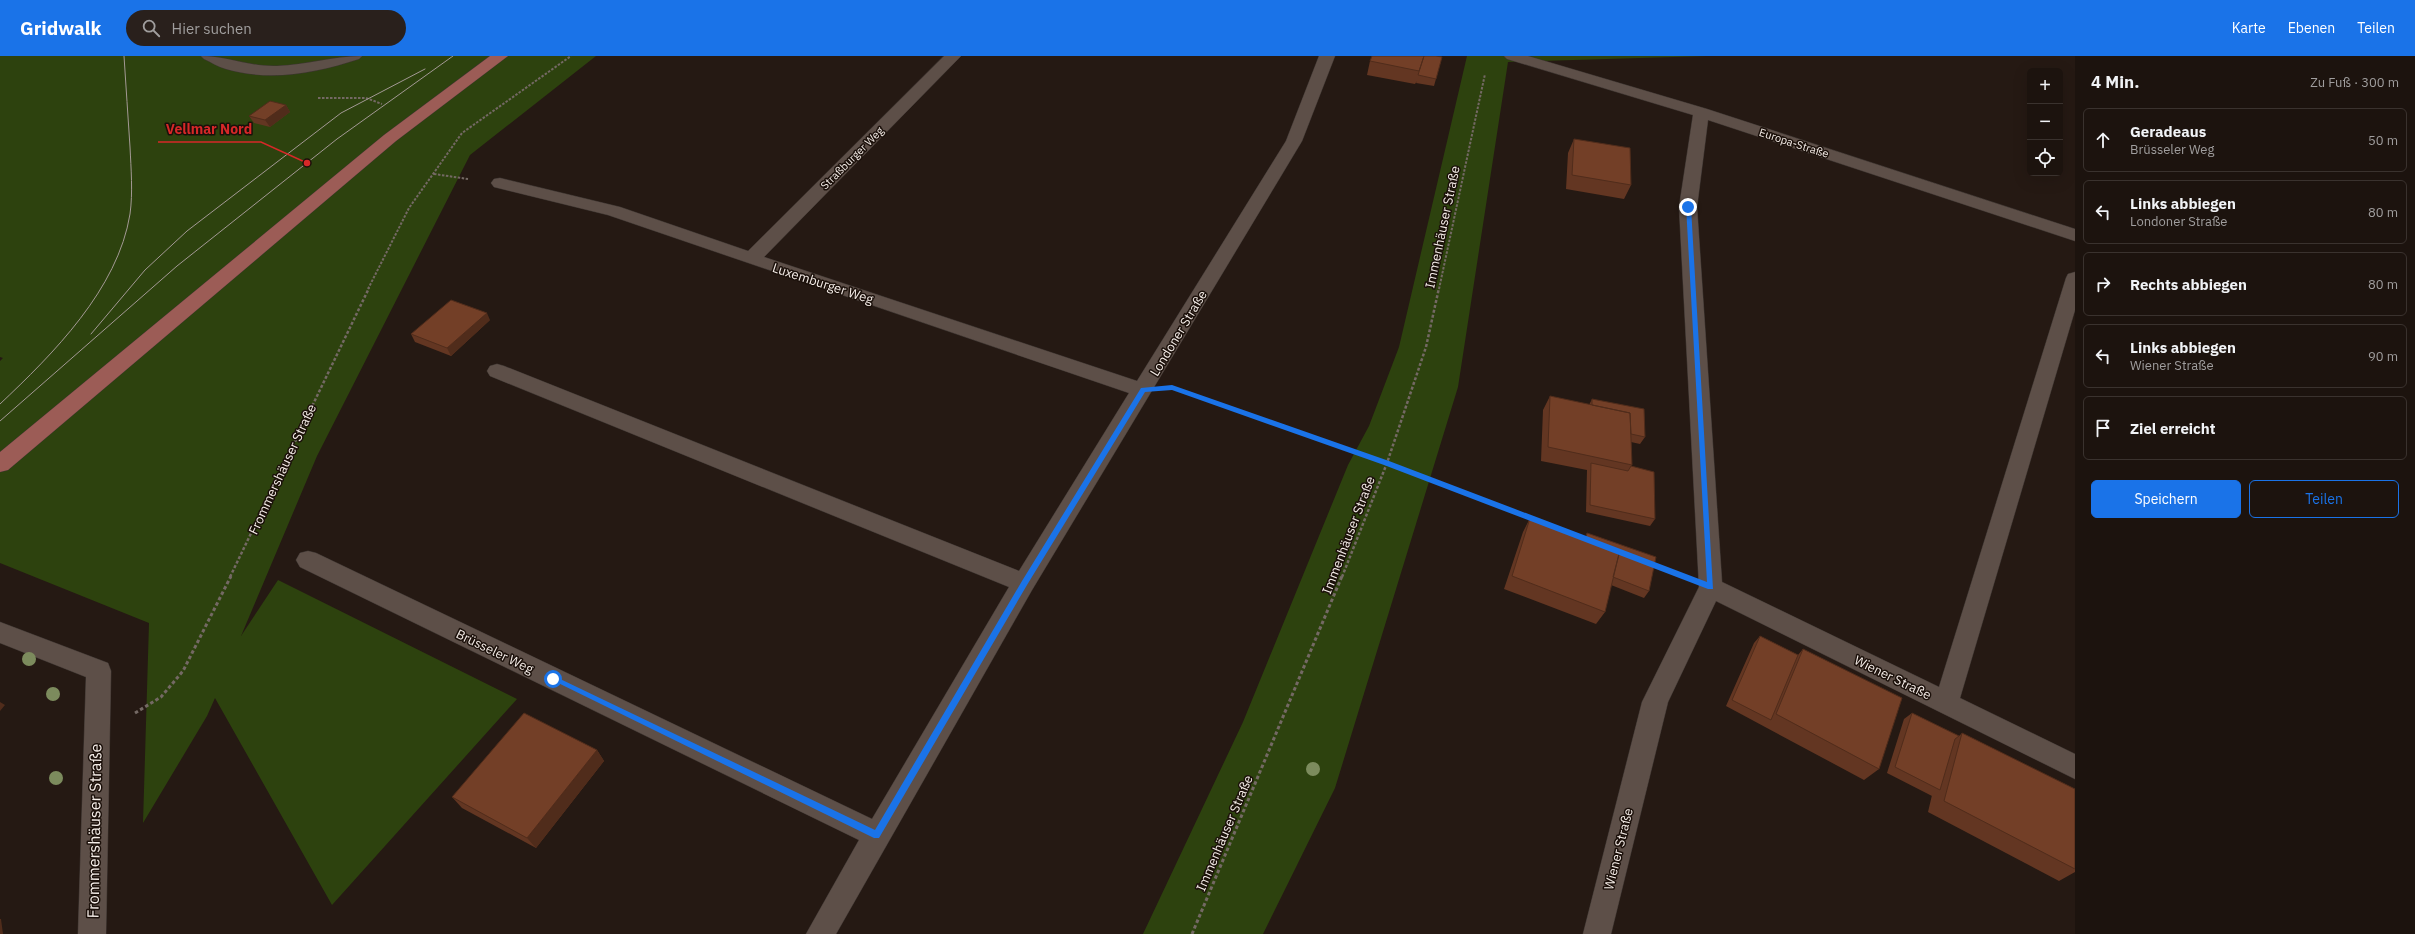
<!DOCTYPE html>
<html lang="de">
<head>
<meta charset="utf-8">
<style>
  :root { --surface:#1c130e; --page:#29201c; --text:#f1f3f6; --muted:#a09e9e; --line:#3a322e; --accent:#1a73e8 }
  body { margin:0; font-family:"IBM Plex Sans",sans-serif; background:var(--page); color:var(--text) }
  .controls { position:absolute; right:12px; top:12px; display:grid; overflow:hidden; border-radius:6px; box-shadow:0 4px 16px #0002 }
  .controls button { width:36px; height:36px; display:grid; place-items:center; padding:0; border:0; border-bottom:1px solid var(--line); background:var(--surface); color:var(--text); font:20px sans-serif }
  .stop { position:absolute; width:12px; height:12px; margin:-9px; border:3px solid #1a73e8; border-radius:50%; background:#fff }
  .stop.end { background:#1a73e8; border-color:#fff; box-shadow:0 1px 4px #0008 }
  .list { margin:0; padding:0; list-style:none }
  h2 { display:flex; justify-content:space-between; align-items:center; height:52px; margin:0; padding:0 16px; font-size:17px }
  h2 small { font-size:13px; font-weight:400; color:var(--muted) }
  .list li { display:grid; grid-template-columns:26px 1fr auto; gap:12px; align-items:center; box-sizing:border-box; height:64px; margin:0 8px 8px; padding:0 8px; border:1px solid var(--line); border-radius:6px }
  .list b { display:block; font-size:15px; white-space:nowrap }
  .list p { margin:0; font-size:13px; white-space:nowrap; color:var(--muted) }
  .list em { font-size:13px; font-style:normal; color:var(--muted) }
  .actions { display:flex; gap:8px; padding:12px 16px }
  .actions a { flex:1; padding:9px 0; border:1px solid var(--accent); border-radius:6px; text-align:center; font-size:14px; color:var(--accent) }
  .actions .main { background:var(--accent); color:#fff }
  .icon { flex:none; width:22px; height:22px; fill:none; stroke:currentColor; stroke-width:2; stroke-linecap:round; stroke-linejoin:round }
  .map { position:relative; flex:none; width:2075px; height:878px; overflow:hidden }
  header { display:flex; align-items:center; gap:24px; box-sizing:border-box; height:56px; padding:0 20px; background:var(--accent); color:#fff }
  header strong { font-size:19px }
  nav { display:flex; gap:22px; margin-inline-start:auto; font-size:14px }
  .search { width:280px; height:36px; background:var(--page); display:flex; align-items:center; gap:10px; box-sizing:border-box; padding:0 14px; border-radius:22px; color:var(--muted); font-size:15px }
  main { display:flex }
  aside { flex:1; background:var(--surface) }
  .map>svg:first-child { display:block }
  .green { fill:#2d420e }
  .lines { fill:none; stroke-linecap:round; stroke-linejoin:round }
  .minor-casing { stroke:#3c3430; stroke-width:1 }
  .major-casing { stroke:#3c3430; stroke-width:1 }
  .path-far2 { stroke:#746964; stroke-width:2; stroke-dasharray:2.5 1.5; stroke-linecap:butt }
  .path-far1 { stroke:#746964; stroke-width:2.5; stroke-dasharray:3 2; stroke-linecap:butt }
  .path { stroke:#746964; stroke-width:3; stroke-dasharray:3.5 2.5; stroke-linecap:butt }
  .minor { fill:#5d4f48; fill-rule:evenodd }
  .major { fill:#9c5c56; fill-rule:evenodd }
  .tram { stroke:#a39994; stroke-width:1 }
  .tree { fill:#7c8b5d }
  .wall { fill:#633622 }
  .shaded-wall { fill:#502c1b }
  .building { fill:#733f27; stroke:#502c1b }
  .route { fill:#1a73e8 }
  .labels { text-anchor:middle; stroke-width:3; stroke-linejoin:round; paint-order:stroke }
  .far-street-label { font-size:11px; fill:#f6eee9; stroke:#1b100a }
  .street-label { font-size:13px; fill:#f6eee9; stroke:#1b100a }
  .near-street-label { font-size:16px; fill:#f6eee9; stroke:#1b100a }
  .leader { fill:none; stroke:#d62828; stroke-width:1.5 }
  .callout-dot { fill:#d62828; stroke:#1b100a; stroke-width:1.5 }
  .callout-label { font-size:14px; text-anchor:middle; font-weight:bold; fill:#d62828; stroke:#1b100a; stroke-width:3; stroke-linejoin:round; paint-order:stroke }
</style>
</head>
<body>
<header>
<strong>Gridwalk</strong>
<div class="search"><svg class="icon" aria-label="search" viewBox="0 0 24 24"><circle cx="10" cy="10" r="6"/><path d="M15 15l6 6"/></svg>Hier suchen</div>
<nav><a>Karte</a><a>Ebenen</a><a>Teilen</a></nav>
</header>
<main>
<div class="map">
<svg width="2075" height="878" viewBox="0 0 2075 878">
  <rect width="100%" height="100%" fill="#251913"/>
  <path class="green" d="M 0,0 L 596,0 L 470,99 L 317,400 L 241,580 L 278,524 L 517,643 L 332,849 L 215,642 L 207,660 L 143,767 L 149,567 L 0,507 L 0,305 L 3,302 L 0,301 Z
    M 1467,0 L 1707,0 L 1508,6 L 1458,331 L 1335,732 L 1263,878 L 1143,878 L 1243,666 L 1348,409 L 1369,370 L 1399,291 Z"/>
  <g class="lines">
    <g class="minor-casing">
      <path id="minor" d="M 201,0 C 227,0 250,11 277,10 C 306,9 333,0 362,0 L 359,3 C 316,17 271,26 226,13 C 218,11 211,6 204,3 Z
        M 944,0 L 961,0 L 764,201 L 1137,325 L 1286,85 L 1319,0 L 1335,0 L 1302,85 L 1032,534 L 836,878 L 806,878 L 859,784 L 300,511 L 296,504 L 300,497 L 308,495 L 316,497 L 872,763 L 1009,531 L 490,320 L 487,315 L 490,310 L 497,308 L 504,310 L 1019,515 L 1129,337 L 608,159 L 494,131 L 491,127 L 494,123 L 500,122 L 620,151 L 748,195 Z
        M 1504,0 L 1528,0 L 1707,53 L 2075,173 L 2075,185 L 1708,64 L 1697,151 L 1722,526 L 1939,631 L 2066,222 L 2068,218 L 2075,216 L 2075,254 L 1960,642 L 2075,698 L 2075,723 L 1716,545 L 1668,646 L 1611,878 L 1583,878 L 1642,646 L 1699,531 L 1679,151 L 1693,59 L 1507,3 Z
        M 0,566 L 108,607 L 111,615 L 106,878 L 78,878 L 86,621 L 0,587 Z"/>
    </g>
    <g class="major-casing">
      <path id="major" d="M 490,0 L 508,0 L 396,85 L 8,414 L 0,416 L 0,396 L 384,79 Z"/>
    </g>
    <path class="path-far2" d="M 318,42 L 366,42 L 382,48
      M 434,118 L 468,123
      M 368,233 L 409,152 L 462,77 L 571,0
      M 1439,233 L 1485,18"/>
    <path class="path-far1" d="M 1182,335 L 1387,407 L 1553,471
      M 1651,508 L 1673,516
      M 230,521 L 369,232
      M 1342,521 L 1387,407 L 1426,291 L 1439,232"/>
    <path class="path" d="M 135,657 L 161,641 L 183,615 L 231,520
      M 1192,878 L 1342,520"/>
    <use href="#minor" class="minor"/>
    <use href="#major" class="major"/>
    <path class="tram" d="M 91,278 L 145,214 L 187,175 L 341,57 L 425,13
      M 0,348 C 53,298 118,233 130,158 C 133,137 131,112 130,91 C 128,61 126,30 124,0
      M 0,365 L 177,210 L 337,83 L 453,0"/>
  </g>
  <g class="tree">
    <circle cx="29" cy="603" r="7"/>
    <circle cx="53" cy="638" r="7"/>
    <circle cx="1313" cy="713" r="7"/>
    <circle cx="56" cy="722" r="7"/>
  </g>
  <path class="wall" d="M 1442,1 L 1434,30 L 1416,27 L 1417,25 L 1415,28 L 1367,19 L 1370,5 Z
    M 286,49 L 290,56 L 270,71 L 254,67 L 249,60 Z
    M 1574,83 L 1631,129 L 1624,143 L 1566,133 L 1568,97 Z
    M 490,264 L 451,300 L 415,286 L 411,278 Z
    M 1550,340 L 1589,349 L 1592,343 L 1645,381 L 1640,388 L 1631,386 L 1632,409 L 1631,410 L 1655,463 L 1650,470 L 1586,456 L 1587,414 L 1541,405 L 1543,354 Z
    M 1530,462 L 1585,482 L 1587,477 L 1649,535 L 1644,542 L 1611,529 L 1605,556 L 1596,568 L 1504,533 L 1523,476 Z
    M 1760,580 L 1798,599 L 1803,593 L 1879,713 L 1864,724 L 1726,650 L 1754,587 Z
    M 1912,657 L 1959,680 L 1962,677 L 2075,733 L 2075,816 L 2059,825 L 1928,756 L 1932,739 L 1932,740 L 1887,717 L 1904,663 Z
    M 597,694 L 604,705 L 536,792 L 462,752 L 452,741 Z"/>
  <path class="shaded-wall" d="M 286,49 L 290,56 L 270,71 L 265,64 Z
    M 487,257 L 490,264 L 451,300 L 447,292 Z
    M 0,646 L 5,649 L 0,655 Z
    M 597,694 L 604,705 L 536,792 L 527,782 Z
    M 0,863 L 1,863 L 3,878 L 0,878 Z"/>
  <path class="building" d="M 1372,0 L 1424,0 L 1419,15 L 1370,5 Z
    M 1424,0 L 1436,0 L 1442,1 L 1436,23 L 1418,19 Z
    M 270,45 L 286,49 L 265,64 L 249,60 Z
    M 1574,83 L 1630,92 L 1631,129 L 1572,119 Z
    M 451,244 L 487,257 L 447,292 L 411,278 Z
    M 1550,340 L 1630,357 L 1632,409 L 1548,391 Z
    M 1592,343 L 1644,353 L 1645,381 L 1631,378 L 1630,357 L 1592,349 Z
    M 1591,407 L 1628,415 L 1631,410 L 1654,416 L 1655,463 L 1590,449 Z
    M 1530,462 L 1620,494 L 1605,556 L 1512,520 Z
    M 1587,477 L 1656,501 L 1649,535 L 1613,521 L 1620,494 L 1586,482 Z
    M 1760,580 L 1798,599 L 1771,664 L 1732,644 Z
    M 1803,593 L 1902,642 L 1879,713 L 1776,658 Z
    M 524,657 L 597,694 L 527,782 L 452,741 Z
    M 1912,657 L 1959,680 L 1955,683 L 1940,734 L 1895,711 Z
    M 1962,677 L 2075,733 L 2075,813 L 1944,745 Z"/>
  <path class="route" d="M 1686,150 L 1691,151 L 1713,533 L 1708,533 L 1384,409 L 1172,334 L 1145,336 L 1027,529 L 879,782 L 874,782 L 550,623 L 553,620 L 556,621 L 875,774 L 1022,525 L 1141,332 L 1172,329 L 1389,405 L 1707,526 Z"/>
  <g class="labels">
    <g class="far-street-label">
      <text transform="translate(1794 87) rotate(18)" y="4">Europa-Straße</text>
      <text transform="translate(852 102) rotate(-45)" y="4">Straßburger Weg</text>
    </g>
    <g class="street-label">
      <text transform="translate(1442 171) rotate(-78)" y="5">Immenhäuser Straße</text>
      <text transform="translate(823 227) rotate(18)" y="5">Luxemburger Weg</text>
      <text transform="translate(1178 277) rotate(-59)" y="5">Londoner Straße</text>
      <text transform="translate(282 413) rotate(-65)" y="5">Frommershäuser Straße</text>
      <text transform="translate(1348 479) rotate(-69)" y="5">Immenhäuser Straße</text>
      <text transform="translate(495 595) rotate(26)" y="5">Brüsseler Weg</text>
      <text transform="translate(1893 621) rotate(26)" y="5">Wiener Straße</text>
      <text transform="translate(1224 777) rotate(-67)" y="5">Immenhäuser Straße</text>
      <text transform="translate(1618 793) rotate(-76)" y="5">Wiener Straße</text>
    </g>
    <g class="near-street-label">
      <text transform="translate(94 775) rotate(-89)" y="6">Frommershäuser Straße</text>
    </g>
  </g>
  <path class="leader" d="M307 107L261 86H158"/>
  <circle class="callout-dot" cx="307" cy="107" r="4"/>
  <g class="callout-label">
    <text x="209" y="78">Vellmar Nord</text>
  </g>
</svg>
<div class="controls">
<button>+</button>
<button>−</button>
<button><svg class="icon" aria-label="locate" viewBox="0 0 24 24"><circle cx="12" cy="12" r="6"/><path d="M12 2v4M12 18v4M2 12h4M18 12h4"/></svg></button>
</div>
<div class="stop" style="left:553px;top:623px"></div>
<div class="stop end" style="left:1688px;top:151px"></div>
</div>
<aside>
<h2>4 Min.<small>Zu Fuß · 300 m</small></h2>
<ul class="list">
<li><svg class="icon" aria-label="ahead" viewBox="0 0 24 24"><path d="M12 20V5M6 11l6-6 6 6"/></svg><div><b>Geradeaus</b><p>Brüsseler Weg</p></div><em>50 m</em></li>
<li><svg class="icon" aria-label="left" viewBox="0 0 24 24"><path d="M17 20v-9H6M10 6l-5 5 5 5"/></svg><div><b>Links abbiegen</b><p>Londoner Straße</p></div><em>80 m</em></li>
<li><svg class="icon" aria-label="right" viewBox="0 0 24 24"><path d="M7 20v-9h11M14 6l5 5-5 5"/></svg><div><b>Rechts abbiegen</b></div><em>80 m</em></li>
<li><svg class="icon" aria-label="left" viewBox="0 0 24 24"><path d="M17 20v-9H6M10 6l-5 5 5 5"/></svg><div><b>Links abbiegen</b><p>Wiener Straße</p></div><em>90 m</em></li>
<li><svg class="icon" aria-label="arrive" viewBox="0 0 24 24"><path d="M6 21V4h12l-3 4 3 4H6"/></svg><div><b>Ziel erreicht</b></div></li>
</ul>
<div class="actions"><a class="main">Speichern</a><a>Teilen</a></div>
</aside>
</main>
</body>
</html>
